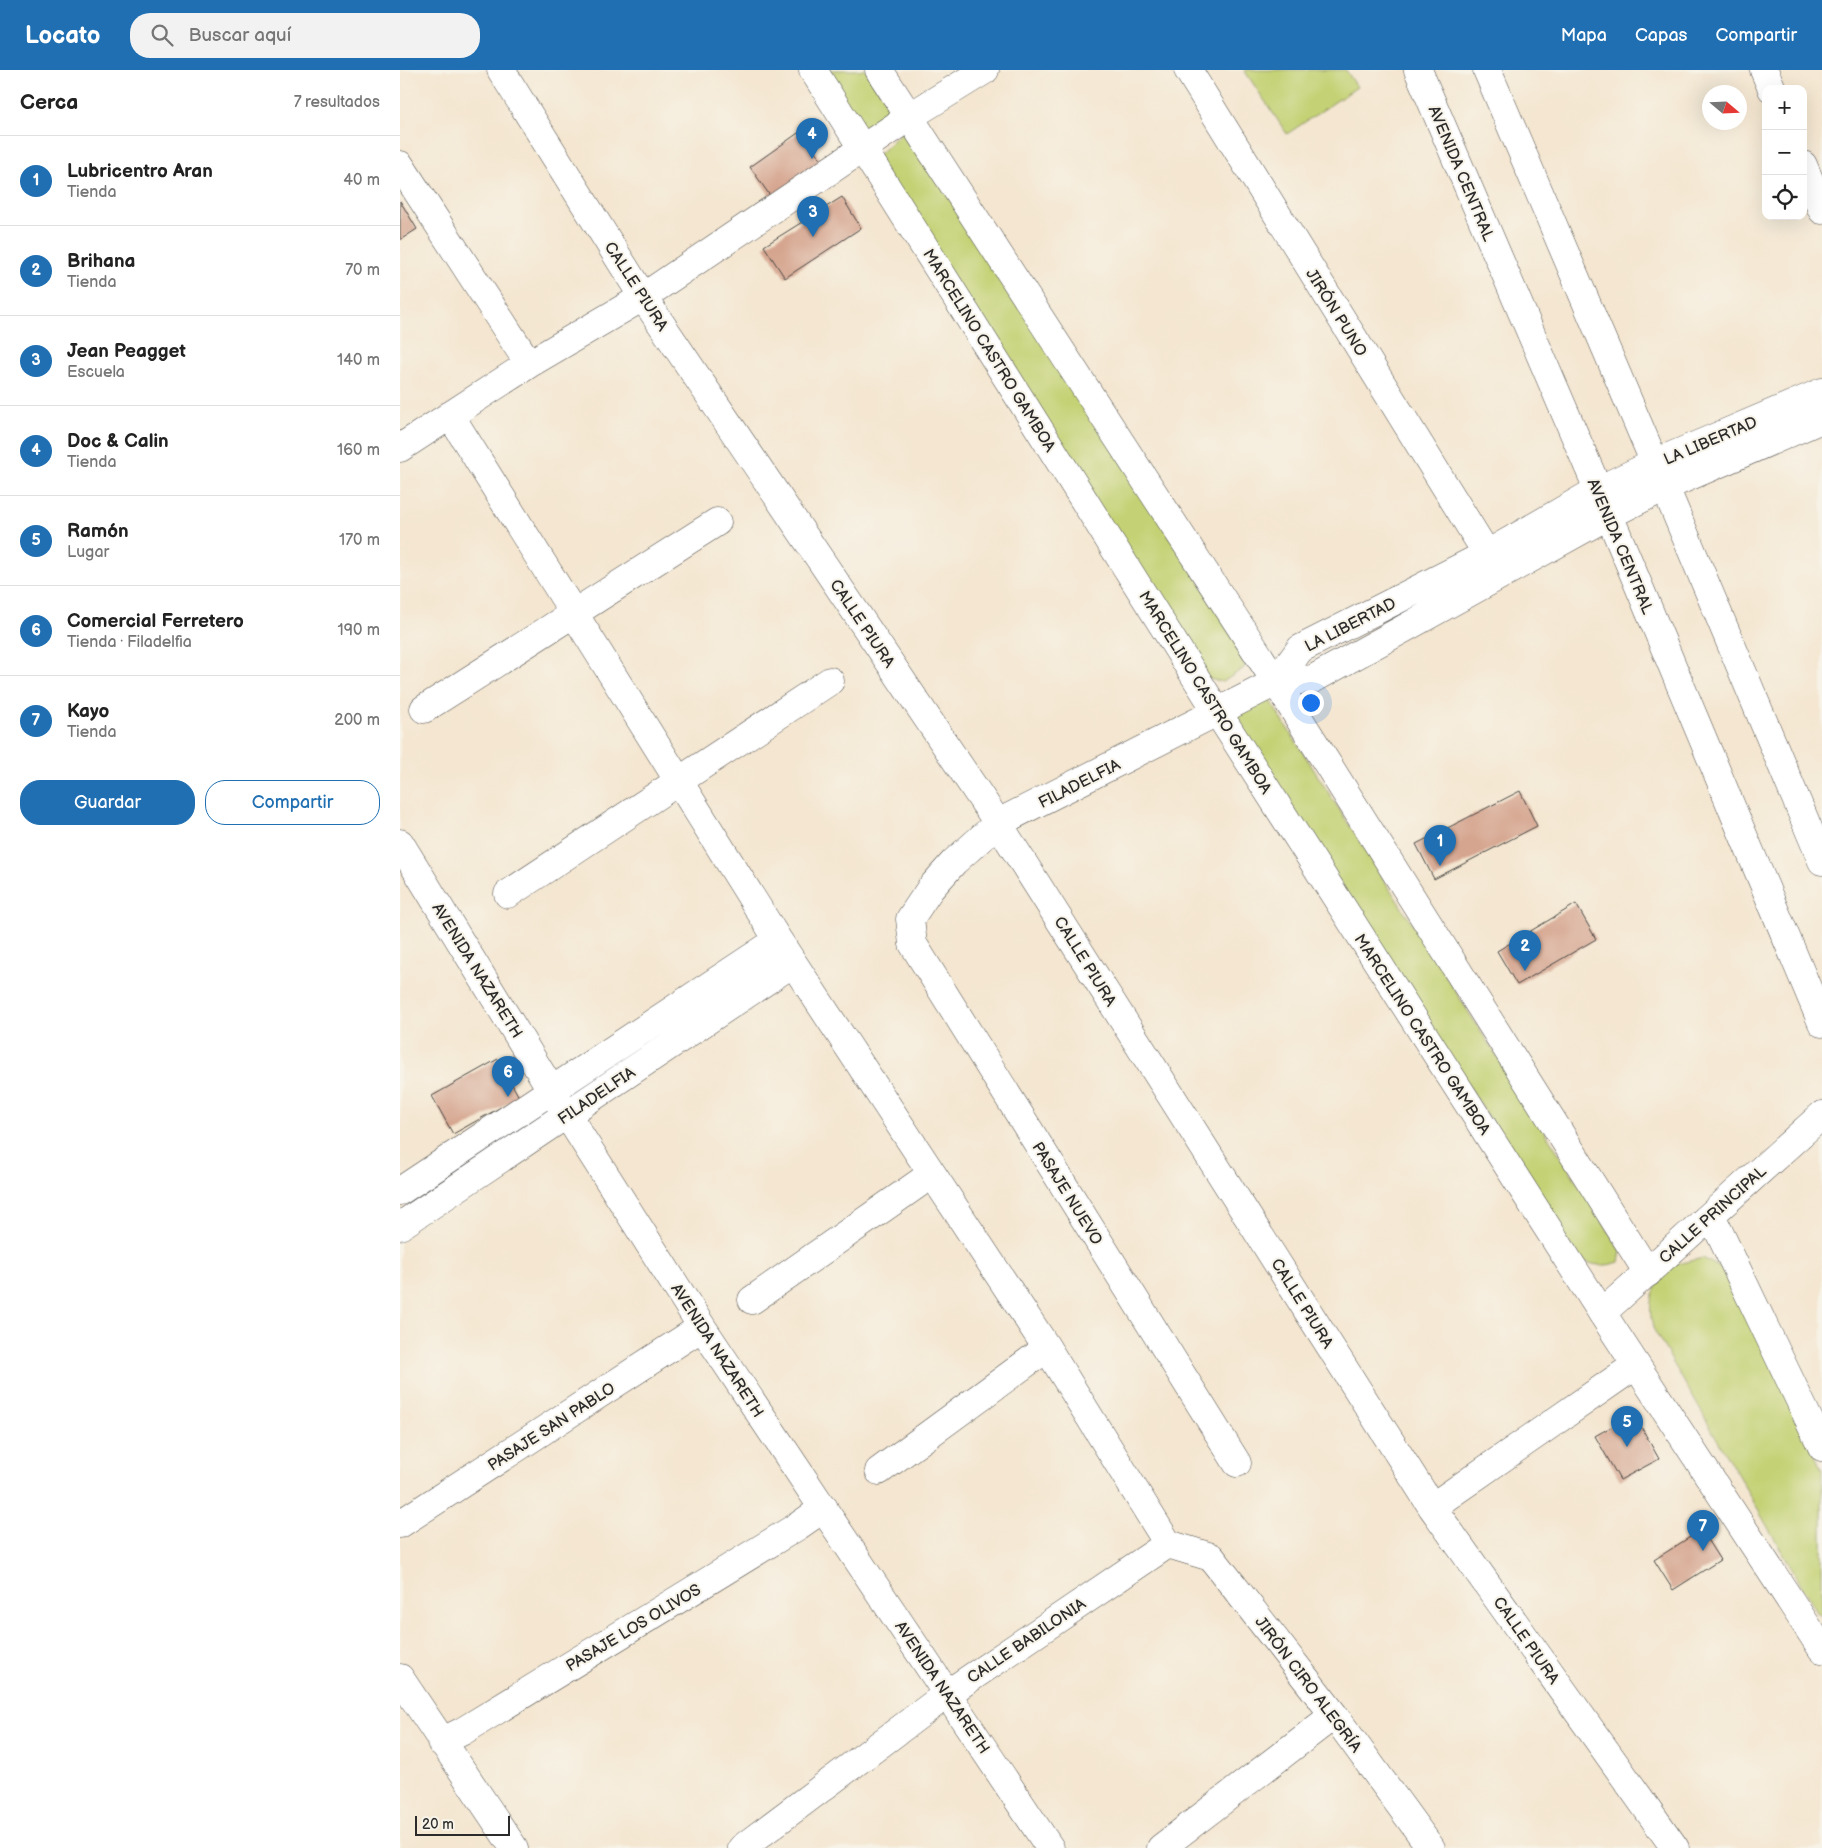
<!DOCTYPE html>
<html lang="es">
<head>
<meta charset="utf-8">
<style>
  :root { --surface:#fff; --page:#f2f2f2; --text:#222; --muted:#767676; --line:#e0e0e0; --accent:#1f6fb2 }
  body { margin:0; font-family:"Balsamiq Sans",sans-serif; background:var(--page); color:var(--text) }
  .controls { position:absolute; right:15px; top:15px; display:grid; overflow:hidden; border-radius:10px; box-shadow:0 5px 20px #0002 }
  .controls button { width:45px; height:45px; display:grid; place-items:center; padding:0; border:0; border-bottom:1px solid var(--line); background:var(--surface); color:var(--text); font:25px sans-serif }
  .compass { position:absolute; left:1302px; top:15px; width:45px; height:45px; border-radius:50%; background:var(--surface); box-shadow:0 5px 20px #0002; rotate:109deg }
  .scale { position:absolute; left:15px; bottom:12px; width:95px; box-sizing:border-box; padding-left:5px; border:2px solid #2b2b2b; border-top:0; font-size:14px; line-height:18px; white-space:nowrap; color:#2b2b2b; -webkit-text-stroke:4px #f7f3e8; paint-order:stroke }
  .you { position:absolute; left:910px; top:632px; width:18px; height:18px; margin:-12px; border:4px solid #fff; border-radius:50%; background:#1a73e8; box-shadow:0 0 0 8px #1a73e833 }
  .badge { display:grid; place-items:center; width:32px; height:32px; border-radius:50%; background:var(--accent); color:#fff; font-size:16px; font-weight:700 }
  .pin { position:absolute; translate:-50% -41px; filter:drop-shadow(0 1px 2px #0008) }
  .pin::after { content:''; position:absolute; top:26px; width:18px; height:15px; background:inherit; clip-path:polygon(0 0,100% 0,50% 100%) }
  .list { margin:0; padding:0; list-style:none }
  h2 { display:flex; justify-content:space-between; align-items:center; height:65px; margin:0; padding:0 20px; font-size:21px }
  h2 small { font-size:16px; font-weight:400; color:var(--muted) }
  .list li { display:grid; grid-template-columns:32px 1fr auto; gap:15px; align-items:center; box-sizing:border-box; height:90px; padding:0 20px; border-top:1px solid var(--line) }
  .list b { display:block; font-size:19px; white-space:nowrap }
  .list p { margin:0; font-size:16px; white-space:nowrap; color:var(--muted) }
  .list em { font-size:16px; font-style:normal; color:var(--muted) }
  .actions { display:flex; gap:10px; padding:15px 20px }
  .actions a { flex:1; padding:11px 0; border:1px solid var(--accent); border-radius:20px; text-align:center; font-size:18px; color:var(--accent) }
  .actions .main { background:var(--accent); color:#fff }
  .icon { flex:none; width:28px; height:28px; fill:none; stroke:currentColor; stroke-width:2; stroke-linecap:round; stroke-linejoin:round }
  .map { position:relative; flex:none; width:1422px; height:1778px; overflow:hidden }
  header { display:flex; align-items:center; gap:30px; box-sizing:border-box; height:70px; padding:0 25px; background:var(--accent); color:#fff }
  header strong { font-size:24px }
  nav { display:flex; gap:28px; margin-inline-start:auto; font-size:18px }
  .search { width:350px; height:45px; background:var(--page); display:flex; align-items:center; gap:12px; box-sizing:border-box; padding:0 18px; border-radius:20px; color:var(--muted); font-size:19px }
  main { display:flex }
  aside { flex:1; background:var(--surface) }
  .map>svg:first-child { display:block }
  .green { fill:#c4d274; stroke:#787e50 }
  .building { fill:#d5a58f }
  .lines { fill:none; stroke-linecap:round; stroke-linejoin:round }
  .minor-casing { stroke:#494744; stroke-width:29 }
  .major-casing { stroke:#494744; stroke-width:29 }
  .minor { stroke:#fff; stroke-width:28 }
  .major { stroke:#fff; stroke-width:28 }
  .labels { text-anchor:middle; stroke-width:4; stroke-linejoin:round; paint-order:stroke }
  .street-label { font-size:16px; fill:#2b2b2b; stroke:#f7f3e8 }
</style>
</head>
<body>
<header>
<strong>Locato</strong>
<div class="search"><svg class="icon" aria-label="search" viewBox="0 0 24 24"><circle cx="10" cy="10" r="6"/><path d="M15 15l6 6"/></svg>Buscar aquí</div>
<nav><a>Mapa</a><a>Capas</a><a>Compartir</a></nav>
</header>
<main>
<aside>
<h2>Cerca<small>7 resultados</small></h2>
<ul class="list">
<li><span class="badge">1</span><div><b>Lubricentro Aran</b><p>Tienda</p></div><em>40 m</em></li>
<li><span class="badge">2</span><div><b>Brihana</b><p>Tienda</p></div><em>70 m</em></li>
<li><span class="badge">3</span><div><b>Jean Peagget</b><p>Escuela</p></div><em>140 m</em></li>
<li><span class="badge">4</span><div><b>Doc &amp; Calin</b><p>Tienda</p></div><em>160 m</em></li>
<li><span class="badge">5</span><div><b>Ramón</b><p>Lugar</p></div><em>170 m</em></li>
<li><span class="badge">6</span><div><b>Comercial Ferretero</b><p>Tienda · Filadelfia</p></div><em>190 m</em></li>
<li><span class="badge">7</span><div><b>Kayo</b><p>Tienda</p></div><em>200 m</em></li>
</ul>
<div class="actions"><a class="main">Guardar</a><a>Compartir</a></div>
</aside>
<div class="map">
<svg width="1422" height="1778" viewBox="0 0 1422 1778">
  <rect width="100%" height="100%" fill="#f7f3e8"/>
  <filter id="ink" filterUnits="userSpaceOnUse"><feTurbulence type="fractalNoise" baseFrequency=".02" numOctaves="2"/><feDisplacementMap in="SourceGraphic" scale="10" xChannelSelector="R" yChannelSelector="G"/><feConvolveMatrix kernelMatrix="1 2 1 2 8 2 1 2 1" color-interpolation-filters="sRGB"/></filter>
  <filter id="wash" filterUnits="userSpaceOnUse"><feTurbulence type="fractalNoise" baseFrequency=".0096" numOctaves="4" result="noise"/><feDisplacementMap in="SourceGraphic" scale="20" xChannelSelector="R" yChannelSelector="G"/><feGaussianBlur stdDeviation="1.12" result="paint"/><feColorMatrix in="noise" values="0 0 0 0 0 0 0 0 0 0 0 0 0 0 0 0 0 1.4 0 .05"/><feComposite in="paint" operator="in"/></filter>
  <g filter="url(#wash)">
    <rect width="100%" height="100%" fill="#f4e6d0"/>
    <path class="green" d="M 421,0 L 466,0 L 491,39 L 489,50 L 460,62 Z
      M 844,0 L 946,0 L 957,17 L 887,64 Z
      M 502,62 L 513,68 L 847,586 L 844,598 L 823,612 L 808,609 L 476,87 Z
      M 862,628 L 870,631 L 1221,1181 L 1219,1192 C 1204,1197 1194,1196 1179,1189 L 838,654 L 838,642 Z
      M 1303,1188 L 1336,1207 L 1348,1241 L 1422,1400 L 1422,1546 L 1418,1544 L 1253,1258 C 1246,1228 1254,1220 1270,1196 Z"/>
    <g id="blocks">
      <path class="building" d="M 401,61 L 422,91 L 371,127 L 350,97 Z
        M 442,127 L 461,158 L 385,208 L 364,176 Z
        M 0,131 L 17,159 L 0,170 Z
        M 1120,721 L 1137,756 L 1034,809 L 1016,774 Z
        M 1176,834 L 1196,869 L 1117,915 L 1097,881 Z
        M 98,989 L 119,1027 L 53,1064 L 32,1026 Z
        M 1234,1344 L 1259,1389 L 1220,1410 L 1195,1366 Z
        M 1301,1460 L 1320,1490 L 1273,1520 L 1254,1490 Z"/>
    </g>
  </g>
  <g filter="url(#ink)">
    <use href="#blocks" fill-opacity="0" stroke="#494744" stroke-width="1"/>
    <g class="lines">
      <g class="minor-casing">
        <path id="minor" d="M 101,0 L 243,227 L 598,753 L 1032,1437 L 1275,1778
          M 788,0 L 1087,484
          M 1364,0 L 1372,19
          M 0,95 L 129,294
          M 1403,95 L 1422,140
          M 50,345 L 378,870 L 647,1278 L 768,1474
          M 0,378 L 129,294 L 243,227 L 509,47 L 585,0
          M 876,612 L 900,579 L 1087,484 L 1198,420 L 1255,393 L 1422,322
          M 24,639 L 317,452
          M 0,773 L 152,1021 L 302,1257 L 650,1778
          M 108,824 L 430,611
          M 1422,1045 L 1202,1243 L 1422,1579
          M 0,1121 L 378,870
          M 1311,1145 L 1422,1377
          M 0,1156 L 393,893
          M 352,1230 L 532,1104
          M 837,1393 L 513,874 L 510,849 L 530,819 L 554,792 L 598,753 L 876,612 L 913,609 L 1209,445 L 1265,417 L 1422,349
          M 479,1401 L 647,1278
          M 1032,1437 L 1236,1295
          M 0,1454 L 302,1257
          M 768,1474 L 811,1487 L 934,1645 L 1031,1778
          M 0,1608 L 114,1778
          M 41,1672 L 63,1661 L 398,1456 L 424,1438
          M 342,1778 L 547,1624 L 768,1474
          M 761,1778 L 934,1645"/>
      </g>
      <g class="major-casing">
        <path id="major" d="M 413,0 L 818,643 L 1202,1243
          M 479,0 L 876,612 L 1248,1203
          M 1018,0 L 1209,445 L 1422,953
          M 1087,0 L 1265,417 L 1422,791"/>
      </g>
      <use href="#minor" class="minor"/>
      <use href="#major" class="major"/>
    </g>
  </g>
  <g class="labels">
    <g class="street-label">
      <text transform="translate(1062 103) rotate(67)" y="6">AVENIDA CENTRAL</text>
      <text transform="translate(237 216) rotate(57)" y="6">CALLE PIURA</text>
      <text transform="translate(937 242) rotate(58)" y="6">JIRÓN PUNO</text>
      <text transform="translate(590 280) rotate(58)" y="6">MARCELINO CASTRO GAMBOA</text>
      <text transform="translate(1310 370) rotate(-23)" y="6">LA LIBERTAD</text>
      <text transform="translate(1221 476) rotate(67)" y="6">AVENIDA CENTRAL</text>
      <text transform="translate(463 553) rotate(56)" y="6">CALLE PIURA</text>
      <text transform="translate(950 554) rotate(-27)" y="6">LA LIBERTAD</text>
      <text transform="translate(806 622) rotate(58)" y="6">MARCELINO CASTRO GAMBOA</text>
      <text transform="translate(679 713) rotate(-27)" y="6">FILADELFIA</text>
      <text transform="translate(686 891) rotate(58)" y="6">CALLE PIURA</text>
      <text transform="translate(78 900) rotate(58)" y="6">AVENIDA NAZARETH</text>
      <text transform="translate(1023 964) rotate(57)" y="6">MARCELINO CASTRO GAMBOA</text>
      <text transform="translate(196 1025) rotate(-34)" y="6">FILADELFIA</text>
      <text transform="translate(668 1123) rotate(58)" y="6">PASAJE NUEVO</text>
      <text transform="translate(1312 1144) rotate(-42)" y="6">CALLE PRINCIPAL</text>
      <text transform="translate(903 1233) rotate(58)" y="6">CALLE PIURA</text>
      <text transform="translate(318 1280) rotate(57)" y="6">AVENIDA NAZARETH</text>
      <text transform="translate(151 1356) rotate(-33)" y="6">PASAJE SAN PABLO</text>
      <text transform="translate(233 1557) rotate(-31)" y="6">PASAJE LOS OLIVOS</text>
      <text transform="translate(626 1570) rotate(-34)" y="6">CALLE BABILONIA</text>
      <text transform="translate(1127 1570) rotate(55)" y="6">CALLE PIURA</text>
      <text transform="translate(909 1614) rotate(53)" y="6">JIRÓN CIRO ALEGRÍA</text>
      <text transform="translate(543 1617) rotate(56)" y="6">AVENIDA NAZARETH</text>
    </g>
  </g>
</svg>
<div class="controls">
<button>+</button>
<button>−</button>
<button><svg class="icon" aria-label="locate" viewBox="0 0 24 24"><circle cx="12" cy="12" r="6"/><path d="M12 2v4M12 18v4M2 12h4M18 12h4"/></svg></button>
</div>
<svg class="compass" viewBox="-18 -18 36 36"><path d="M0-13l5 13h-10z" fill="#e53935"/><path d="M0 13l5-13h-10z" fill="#767676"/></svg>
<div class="scale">20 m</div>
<div class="you"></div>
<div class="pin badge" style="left:1040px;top:796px">1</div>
<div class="pin badge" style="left:1125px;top:901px">2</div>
<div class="pin badge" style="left:413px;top:167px">3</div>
<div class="pin badge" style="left:412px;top:89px">4</div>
<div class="pin badge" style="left:1227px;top:1377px">5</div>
<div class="pin badge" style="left:108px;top:1027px">6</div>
<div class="pin badge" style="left:1303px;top:1481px">7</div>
</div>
</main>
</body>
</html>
